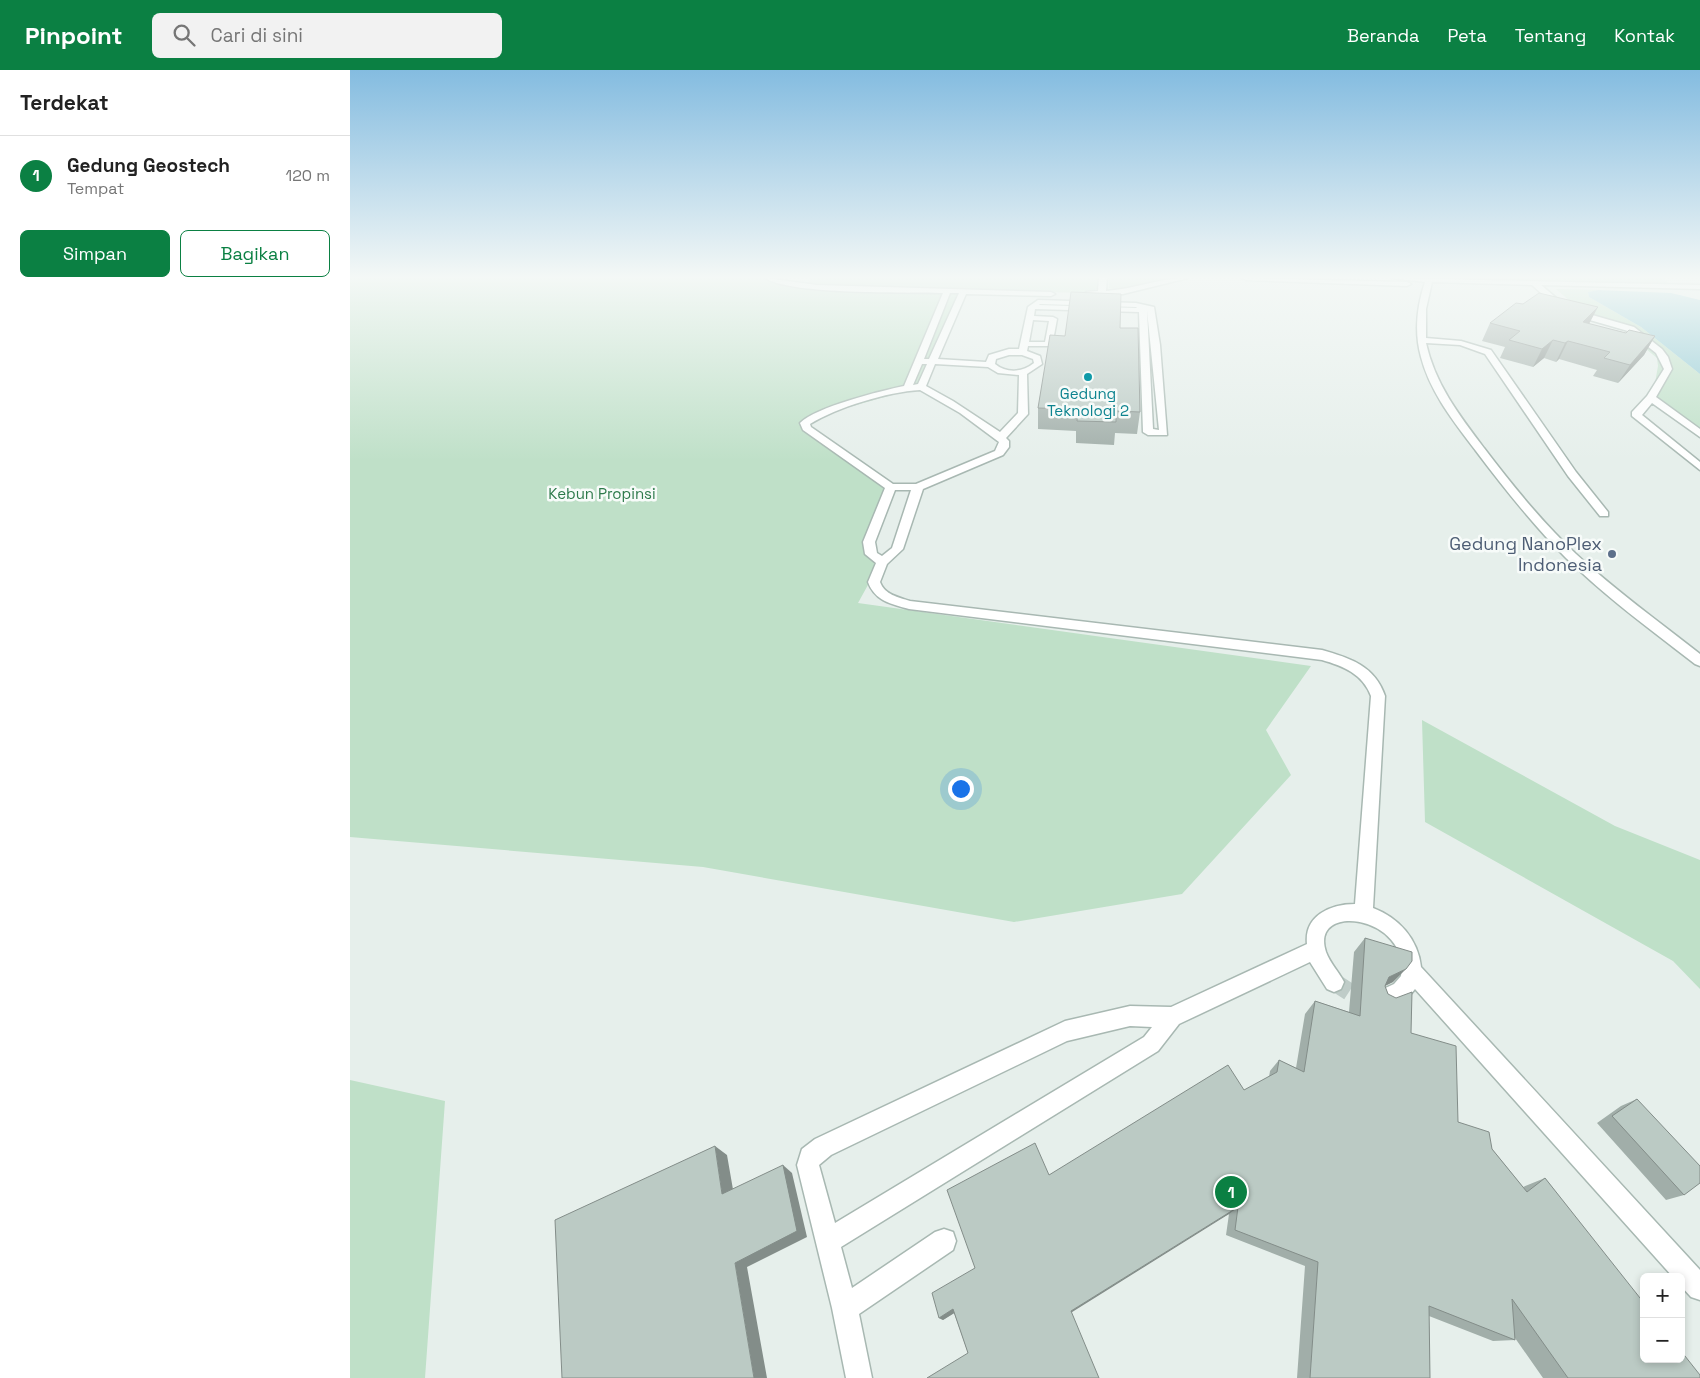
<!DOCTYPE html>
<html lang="id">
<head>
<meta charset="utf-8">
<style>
  :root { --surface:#fff; --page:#f2f2f2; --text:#222; --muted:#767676; --line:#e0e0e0; --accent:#0b8043 }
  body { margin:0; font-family:"Space Grotesk",sans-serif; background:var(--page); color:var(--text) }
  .controls { position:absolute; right:15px; bottom:15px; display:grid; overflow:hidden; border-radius:8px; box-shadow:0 2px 8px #0003 }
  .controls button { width:45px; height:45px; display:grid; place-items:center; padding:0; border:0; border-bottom:1px solid var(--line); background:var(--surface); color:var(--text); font:25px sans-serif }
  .you { position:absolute; left:610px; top:718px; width:18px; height:18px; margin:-12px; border:4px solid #fff; border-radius:50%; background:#1a73e8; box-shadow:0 0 0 8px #1a73e833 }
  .badge { display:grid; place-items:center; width:32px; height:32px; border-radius:50%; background:var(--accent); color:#fff; font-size:16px; font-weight:700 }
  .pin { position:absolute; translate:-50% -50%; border:2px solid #fff; box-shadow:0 1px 5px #0006 }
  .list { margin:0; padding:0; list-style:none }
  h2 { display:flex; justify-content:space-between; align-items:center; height:65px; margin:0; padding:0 20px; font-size:21px }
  h2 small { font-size:16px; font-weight:400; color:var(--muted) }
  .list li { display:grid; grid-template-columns:32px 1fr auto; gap:15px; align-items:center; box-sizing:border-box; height:80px; padding:0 20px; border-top:1px solid var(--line) }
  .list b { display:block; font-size:19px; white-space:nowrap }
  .list p { margin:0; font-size:16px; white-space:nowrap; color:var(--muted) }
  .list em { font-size:16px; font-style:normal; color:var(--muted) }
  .actions { display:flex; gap:10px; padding:15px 20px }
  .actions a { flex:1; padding:11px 0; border:1px solid var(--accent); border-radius:8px; text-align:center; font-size:18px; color:var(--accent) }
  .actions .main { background:var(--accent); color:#fff }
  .icon { flex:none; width:28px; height:28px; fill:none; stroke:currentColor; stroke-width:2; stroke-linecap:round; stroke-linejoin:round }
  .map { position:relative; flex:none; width:1350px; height:1308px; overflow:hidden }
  header { display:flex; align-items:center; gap:30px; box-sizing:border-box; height:70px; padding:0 25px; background:var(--accent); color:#fff }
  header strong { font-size:24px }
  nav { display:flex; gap:28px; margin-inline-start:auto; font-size:18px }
  .search { width:350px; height:45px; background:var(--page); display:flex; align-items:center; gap:12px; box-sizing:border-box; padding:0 18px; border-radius:8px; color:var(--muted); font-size:19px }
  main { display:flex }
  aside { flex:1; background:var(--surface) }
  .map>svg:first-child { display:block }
  .green { fill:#bfe0c8 }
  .water { fill:#8ec9d4 }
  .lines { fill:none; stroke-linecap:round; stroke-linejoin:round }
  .minor-tunnel { stroke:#bfccc8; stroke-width:18; stroke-dasharray:18 9; stroke-linecap:butt }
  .minor-casing { stroke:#a8b8b2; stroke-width:3 }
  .minor { fill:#fff; fill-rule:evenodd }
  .wall { fill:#a1aea9 }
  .shaded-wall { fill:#838d89 }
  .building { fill:#bbcac4; stroke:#838d89 }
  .culture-dot { fill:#0f9aa8; stroke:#f7fbf9; stroke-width:2 }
  .service-dot { fill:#5c6f8a; stroke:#f7fbf9; stroke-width:2 }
  .labels { text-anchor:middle; stroke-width:5; stroke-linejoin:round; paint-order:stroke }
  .far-culture-label { font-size:15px; fill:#0d838f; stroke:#f7fbf9 }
  .far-park-label { font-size:15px; fill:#2d7a4b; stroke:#f7fbf9 }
  .service-label { font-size:18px; fill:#4e5e75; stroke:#f7fbf9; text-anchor:end }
</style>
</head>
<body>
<header>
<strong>Pinpoint</strong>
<div class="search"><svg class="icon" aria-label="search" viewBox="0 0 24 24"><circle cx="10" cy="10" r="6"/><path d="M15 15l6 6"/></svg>Cari di sini</div>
<nav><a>Beranda</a><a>Peta</a><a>Tentang</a><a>Kontak</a></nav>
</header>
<main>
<aside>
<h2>Terdekat<small></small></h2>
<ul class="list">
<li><span class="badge">1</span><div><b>Gedung Geostech</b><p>Tempat</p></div><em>120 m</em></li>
</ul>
<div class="actions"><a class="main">Simpan</a><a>Bagikan</a></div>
</aside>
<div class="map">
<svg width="1350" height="1308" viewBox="0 0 1350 1308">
  <rect width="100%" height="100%" fill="#e6efeb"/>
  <path class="green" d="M 0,208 L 428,208 L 461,215 L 459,212 L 461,208 L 748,208 L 747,219 L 736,223 L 611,220 L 570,317 L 464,347 L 457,353 L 541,417 L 519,472 L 529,495 L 508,533 L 961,596 L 916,660 L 941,705 L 832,824 L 664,852 L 353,797 L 0,767 Z
    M 759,208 L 825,208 L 767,220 L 759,218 Z
    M 1112,208 L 1314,208 L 1320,216 L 1111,209 Z
    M 1206,219 L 1248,220 L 1238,222 L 1239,227 L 1291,257 L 1350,304 L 1350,365 L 1302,330 L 1308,296 L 1307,288 L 1268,256 L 1223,234 Z
    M 1072,650 L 1265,756 L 1350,790 L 1350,919 L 1323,891 L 1075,752 Z
    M 0,1010 L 95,1031 L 75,1308 L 0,1308 Z"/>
  <path class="water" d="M 1248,220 L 1321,223 L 1350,230 L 1350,304 L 1291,257 L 1239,227 L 1238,222 Z"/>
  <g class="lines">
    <path class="minor-tunnel" d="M 984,912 L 1001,923 L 1020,929"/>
    <g class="minor-casing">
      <path id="minor" d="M 415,208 L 467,215 L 701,222 L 705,224 L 701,226 L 616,224 L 588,289 L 636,292 L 639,285 L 659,279 L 669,279 L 678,237 L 688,230 L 786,233 L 804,237 L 810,275 L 817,365 L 798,365 L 793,362 L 789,242 L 685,239 L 684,246 L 703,247 L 707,249 L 702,276 L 678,276 L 677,281 L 690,286 L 692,294 L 677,304 L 678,344 L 656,368 L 659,371 L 659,377 L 653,385 L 573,419 L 553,479 L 537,494 L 530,512 C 535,525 548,527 560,531 L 972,580 C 1000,588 1025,596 1035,626 L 1023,838 C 1049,848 1068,869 1071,897 L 1350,1200 L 1350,1230 L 1341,1227 L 1331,1216 L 1331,1207 L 1323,1207 L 1065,919 C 1057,930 1046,934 1034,939 L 1027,936 L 1024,929 L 1027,922 L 1044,914 L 1051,906 C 1061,846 959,831 976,882 C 980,893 989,902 994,912 L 991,919 L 984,922 L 977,919 L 960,892 L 829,954 L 808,981 L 491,1177 L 502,1218 L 585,1162 L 594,1159 L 603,1162 L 606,1171 L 603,1180 L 509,1244 L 522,1308 L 496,1308 L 482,1238 L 447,1095 L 452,1079 L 465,1069 L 715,951 L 780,936 L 821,937 L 957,874 C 954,846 980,834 1005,834 L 1021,626 C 1013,604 993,596 972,590 L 559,539 C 541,534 525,531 518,512 L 526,493 L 515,484 L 513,472 L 535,418 L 453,360 L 450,353 C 466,337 530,321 554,316 L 593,223 C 557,222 441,225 415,208 ZM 600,223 L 609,223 L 579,289 L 574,289 ZM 690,234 L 786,237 L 787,238 L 689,235 ZM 797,240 L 809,360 L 803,359 ZM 683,250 L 699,251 L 695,272 L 679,272 ZM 659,285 L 672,285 L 683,289 L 684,293 C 672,303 656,303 645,294 L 646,289 ZM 572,294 L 577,294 L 568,314 L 563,315 ZM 585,294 L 638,297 L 648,303 L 669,305 L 668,343 L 650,362 L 603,331 L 576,316 ZM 570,320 L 610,343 L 649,372 L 645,381 L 566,414 L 543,414 L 461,357 L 460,354 C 488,337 537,322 570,320 ZM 545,420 L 561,420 L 542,478 L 532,486 L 527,483 L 525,472 ZM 780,956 L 802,957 L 794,967 L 485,1153 L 469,1095 L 481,1085 L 717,971 Z
        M 749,208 L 757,208 L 756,221 C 784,219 810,208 838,208 L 773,224 L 736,226 L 736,222 L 748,221 Z
        M 892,208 L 1057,212 L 1061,214 L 1057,216 L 896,210 Z
        M 1042,208 L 1350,215 L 1350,219 L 1191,215 L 1218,238 L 1284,257 L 1312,279 L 1318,287 L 1322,299 L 1306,327 L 1350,359 L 1350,367 L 1302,333 L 1292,345 L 1350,392 L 1350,400 L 1282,346 L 1282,342 L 1297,326 L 1314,299 L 1306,283 L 1278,261 L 1212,242 L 1182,215 L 1082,212 L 1076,239 L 1076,268 L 1111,271 L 1141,280 L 1226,402 L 1258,442 L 1258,446 L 1250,446 L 1218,406 L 1135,284 L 1110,275 L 1076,273 C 1085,314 1109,345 1134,378 C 1162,415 1192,452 1226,484 C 1265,520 1308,551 1350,584 L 1350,596 L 1345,594 C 1301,560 1256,527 1216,488 C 1183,455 1154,418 1126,381 C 1104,352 1080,322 1071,287 C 1064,262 1067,236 1075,212 Z"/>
    </g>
    <use href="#minor" class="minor"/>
  </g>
  <path class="wall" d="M 1140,253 L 1239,254 L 1276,263 L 1305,266 L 1294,285 L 1268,313 L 1243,306 L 1247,300 L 1209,289 L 1206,292 L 1194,288 L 1183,297 L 1150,288 L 1155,277 L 1132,271 Z
    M 770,258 L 790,342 L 787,364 L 765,363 L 764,375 L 726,373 L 726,361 L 688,359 L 688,338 L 715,266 Z
    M 1015,868 L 1043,912 L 1035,916 L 1038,924 L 1061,963 L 1108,1052 L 1142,1079 L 1173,1117 L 1195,1108 L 1350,1308 L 1193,1308 L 1165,1268 L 1165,1270 L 1143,1271 L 1079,1246 L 1080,1308 L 947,1308 L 955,1196 L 876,1165 L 879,1144 L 618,1283 L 604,1243 L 593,1250 L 589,1248 L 625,1198 L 699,1105 L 894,1020 L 919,1007 L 920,1001 L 929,990 L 946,998 L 955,944 L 965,931 L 999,942 L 1004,882 Z
    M 1287,1029 L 1334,1125 L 1316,1130 L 1247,1053 L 1271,1036 Z"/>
  <path class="shaded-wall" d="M 1248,237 L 1239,254 L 1233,252 Z
    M 1305,266 L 1294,285 L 1268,313 L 1280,295 Z
    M 1203,270 L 1194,288 L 1183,297 L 1192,279 Z
    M 1218,271 L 1209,289 L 1206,292 L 1215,273 Z
    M 1056,899 L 1043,912 L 1026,920 L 1039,907 Z
    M 365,1076 L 377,1085 L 385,1131 L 372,1124 Z
    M 433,1095 L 442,1103 L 457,1167 L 397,1197 L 417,1308 L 404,1308 L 385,1193 Z
    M 888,1137 L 879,1144 L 719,1244 L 721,1241 Z
    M 603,1239 L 606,1242 L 593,1250 L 589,1248 Z"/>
  <path class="building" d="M 721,222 L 771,224 L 770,258 L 788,258 L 790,342 L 766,341 L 766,352 L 727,351 L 728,339 L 688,338 L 700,265 L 715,266 Z
    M 1189,223 L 1248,237 L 1233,252 L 1276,263 L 1279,260 L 1305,266 L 1280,295 L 1254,288 L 1260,282 L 1218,271 L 1215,273 L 1203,270 L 1192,279 L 1159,270 L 1170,261 L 1140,253 L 1166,233 L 1173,234 Z
    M 1015,868 L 1062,882 L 1062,891 L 1056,899 L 1039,907 L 1035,916 L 1038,924 L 1046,928 L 1062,922 L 1061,963 L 1106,976 L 1108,1052 L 1139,1062 L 1142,1079 L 1177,1122 L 1195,1108 L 1294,1233 L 1294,1289 L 1331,1289 L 1331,1281 L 1350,1305 L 1350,1308 L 1218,1308 L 1162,1229 L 1165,1270 L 1079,1236 L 1080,1308 L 960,1308 L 968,1192 L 885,1160 L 888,1137 L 721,1241 L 749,1308 L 577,1308 L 618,1283 L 603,1239 L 589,1248 L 582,1223 L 625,1198 L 597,1120 L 685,1073 L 699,1105 L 878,995 L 894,1020 L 927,1002 L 929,990 L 954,1002 L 965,931 L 1010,946 Z
    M 1287,1029 L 1350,1096 L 1350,1113 L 1334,1125 L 1262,1046 Z
    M 365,1076 L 372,1124 L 433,1095 L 447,1161 L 385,1193 L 404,1308 L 212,1308 L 205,1150 Z"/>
  <linearGradient id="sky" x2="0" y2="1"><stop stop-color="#84bce0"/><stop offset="0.53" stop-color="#f4f8f6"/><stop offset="1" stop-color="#f4f8f6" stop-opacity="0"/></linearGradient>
  <rect width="1350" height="391" fill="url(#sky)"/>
  <circle class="culture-dot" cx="738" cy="307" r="5"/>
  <circle class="service-dot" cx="1262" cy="484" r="5"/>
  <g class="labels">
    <g class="far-culture-label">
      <text x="738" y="329">Gedung<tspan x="738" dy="17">Teknologi 2</tspan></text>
    </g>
    <g class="far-park-label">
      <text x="252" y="429">Kebun Propinsi</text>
    </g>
    <g class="service-label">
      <text x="1252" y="480">Gedung NanoPlex<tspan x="1252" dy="21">Indonesia</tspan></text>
    </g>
  </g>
</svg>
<div class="controls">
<button>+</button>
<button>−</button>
</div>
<div class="you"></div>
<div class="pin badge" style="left:881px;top:1122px">1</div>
</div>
</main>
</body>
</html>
